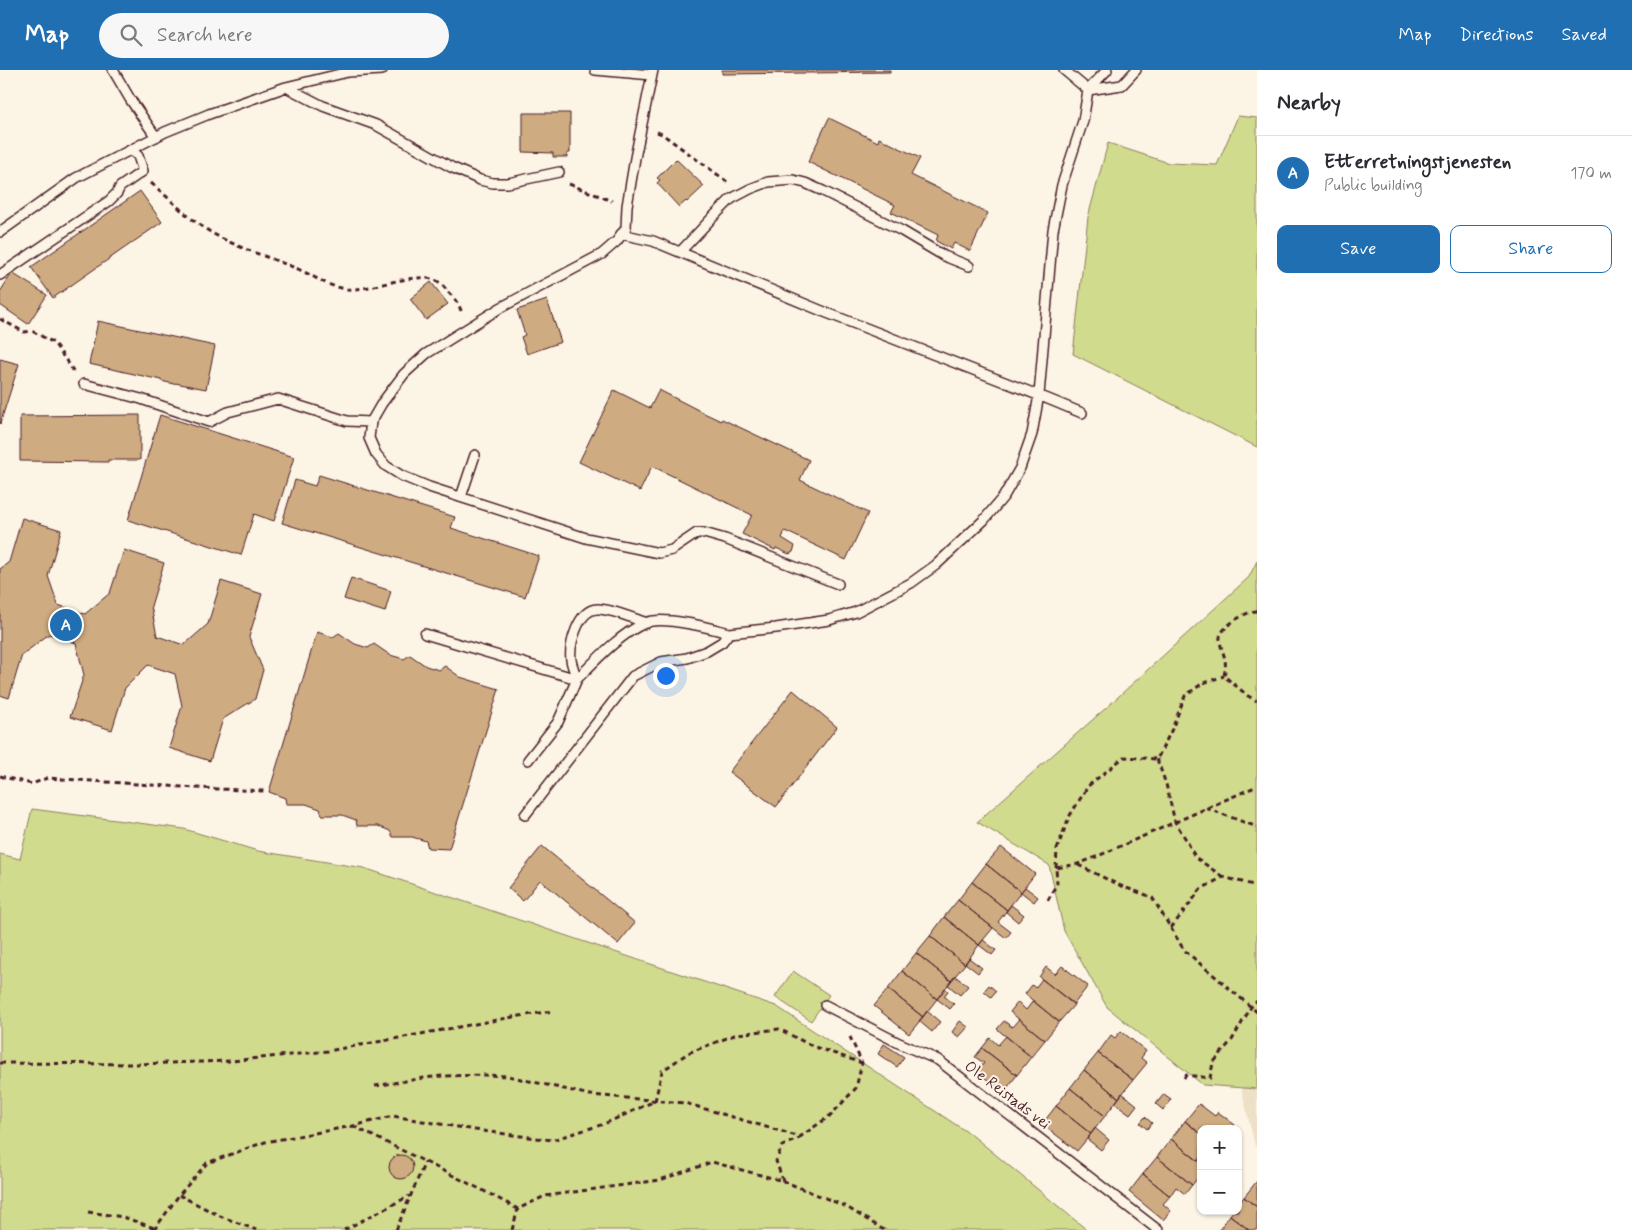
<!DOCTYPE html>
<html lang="en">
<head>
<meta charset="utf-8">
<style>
  :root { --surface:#fff; --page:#f7f7f7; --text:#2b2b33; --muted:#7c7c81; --line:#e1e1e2; --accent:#1f6fb2 }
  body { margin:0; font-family:Mynerve,sans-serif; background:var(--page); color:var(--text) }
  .controls { position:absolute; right:15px; bottom:15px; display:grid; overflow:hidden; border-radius:10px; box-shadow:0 1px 4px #0004 }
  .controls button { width:45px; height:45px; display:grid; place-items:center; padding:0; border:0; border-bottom:1px solid var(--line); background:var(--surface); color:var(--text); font:25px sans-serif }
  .you { position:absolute; left:665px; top:605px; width:18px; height:18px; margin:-12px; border:4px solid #fff; border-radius:50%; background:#1a73e8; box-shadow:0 0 0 8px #1a73e833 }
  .badge { display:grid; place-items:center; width:32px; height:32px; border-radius:50%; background:var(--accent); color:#fff; font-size:16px; font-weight:700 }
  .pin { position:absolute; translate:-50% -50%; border:2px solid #fff; box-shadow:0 1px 5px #0006 }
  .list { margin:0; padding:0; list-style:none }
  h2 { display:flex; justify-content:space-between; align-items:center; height:65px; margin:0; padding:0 20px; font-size:21px }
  h2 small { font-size:16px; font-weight:400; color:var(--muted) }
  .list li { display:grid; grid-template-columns:32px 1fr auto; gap:15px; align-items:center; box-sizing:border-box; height:75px; padding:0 20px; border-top:1px solid var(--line) }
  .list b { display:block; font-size:19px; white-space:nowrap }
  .list p { margin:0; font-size:16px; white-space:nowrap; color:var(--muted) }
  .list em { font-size:16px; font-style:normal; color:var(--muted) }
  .actions { display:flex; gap:10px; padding:15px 20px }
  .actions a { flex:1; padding:11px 0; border:1px solid var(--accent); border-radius:10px; text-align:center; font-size:18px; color:var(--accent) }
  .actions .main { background:var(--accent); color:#fff }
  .icon { flex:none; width:28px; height:28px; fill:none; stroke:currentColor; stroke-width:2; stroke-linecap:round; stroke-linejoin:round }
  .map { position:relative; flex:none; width:1257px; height:1160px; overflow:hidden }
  header { display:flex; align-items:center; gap:30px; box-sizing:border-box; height:70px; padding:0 25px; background:var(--accent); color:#fff }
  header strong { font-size:24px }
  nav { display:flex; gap:28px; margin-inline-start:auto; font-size:18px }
  .search { width:350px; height:45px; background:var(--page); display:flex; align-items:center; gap:12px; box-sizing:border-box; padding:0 18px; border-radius:28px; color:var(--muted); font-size:19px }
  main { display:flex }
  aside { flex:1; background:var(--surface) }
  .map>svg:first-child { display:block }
  .built { fill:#eedfc7 }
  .green { fill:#d0db8e; stroke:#8d7d5c }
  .building { fill:#ceab81; stroke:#4a1f2b }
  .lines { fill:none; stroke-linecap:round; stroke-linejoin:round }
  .service-casing { stroke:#4a1f2b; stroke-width:12 }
  .path { stroke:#4a1f2b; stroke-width:3; stroke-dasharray:5 4; stroke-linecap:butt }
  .service { stroke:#fcf5e5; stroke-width:9 }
  .labels { text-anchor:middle; stroke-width:4; stroke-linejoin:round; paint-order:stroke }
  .street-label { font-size:16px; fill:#4a1f2b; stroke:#fcf5e5 }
</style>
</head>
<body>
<header>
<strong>Map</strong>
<div class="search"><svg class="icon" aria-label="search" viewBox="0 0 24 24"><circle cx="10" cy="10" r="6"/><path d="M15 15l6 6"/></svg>Search here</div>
<nav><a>Map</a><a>Directions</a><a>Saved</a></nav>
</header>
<main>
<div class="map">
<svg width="1257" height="1160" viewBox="0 0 1257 1160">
  <rect width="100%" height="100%" fill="#fcf5e5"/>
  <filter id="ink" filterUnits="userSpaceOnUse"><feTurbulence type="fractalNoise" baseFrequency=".02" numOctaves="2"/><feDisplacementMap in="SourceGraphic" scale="10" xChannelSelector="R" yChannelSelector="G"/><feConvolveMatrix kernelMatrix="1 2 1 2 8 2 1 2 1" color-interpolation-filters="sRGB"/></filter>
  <g filter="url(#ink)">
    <path class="built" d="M 1257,969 L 1257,1078 L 1255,1076 L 1239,1009 Z"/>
    <path class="green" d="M 1238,46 L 1257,48 L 1257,377 L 1073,284 L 1088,147 L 1108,73 L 1169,93 L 1217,95 Z
      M 1257,491 L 1257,1019 L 1203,1015 L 1107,937 L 1064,861 L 1049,795 L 977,752 L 1107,637 L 1249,507 Z
      M 32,739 L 184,759 L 258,781 L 364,798 L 776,936 L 973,1066 L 1087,1160 L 0,1160 L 0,784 L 20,789 Z
      M 793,901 L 829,925 L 811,951 L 775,927 Z"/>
    <path class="building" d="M 722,0 L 890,0 L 890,2 L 722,4 Z
      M 523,43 L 570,43 L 570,83 L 567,83 L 567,87 L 553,87 L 553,83 L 523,82 Z
      M 829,48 L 878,72 L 879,68 L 920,88 L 911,105 L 988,143 L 970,181 L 954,173 L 951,179 L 936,171 L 938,165 L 891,142 L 895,135 L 808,92 Z
      M 676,89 L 704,116 L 687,132 L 686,131 L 679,137 L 657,113 L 660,110 L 657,108 Z
      M 140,121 L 162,152 L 53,228 L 31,197 Z
      M 12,203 L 47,225 L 28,254 L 0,235 L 0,222 Z
      M 431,212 L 448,234 L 426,250 L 410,229 Z
      M 547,230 L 561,272 L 527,284 L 521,267 L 525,265 L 517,240 Z
      M 98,251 L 215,276 L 206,319 L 175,313 L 174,314 L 161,311 L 161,310 L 89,294 Z
      M 0,289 L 19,294 L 0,354 Z
      M 614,320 L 650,338 L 659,320 L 706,344 L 721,351 L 722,349 L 809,390 L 800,410 L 868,443 L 846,490 L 785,461 L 782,468 L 795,476 L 793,482 L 789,484 L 776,478 L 775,480 L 742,464 L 752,445 L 652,396 L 640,421 L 579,392 Z
      M 140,345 L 140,390 L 108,390 L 108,392 L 20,391 L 20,346 Z
      M 160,345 L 294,387 L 274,451 L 254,444 L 241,485 L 128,450 Z
      M 319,405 L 455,447 L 451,458 L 539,486 L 525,527 L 282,453 L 295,410 L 315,416 Z
      M 22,448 L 61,460 L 48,506 L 58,535 L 85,544 L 110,523 L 124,480 L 164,493 L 151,536 L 157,566 L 184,575 L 208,554 L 221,511 L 262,524 L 249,567 L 263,600 L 255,629 L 223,649 L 210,691 L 169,678 L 182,636 L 175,604 L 148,595 L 125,618 L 112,660 L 70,647 L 84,605 L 76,573 L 49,564 L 22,585 L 9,628 L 0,625 L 0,499 L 9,492 Z
      M 351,508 L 391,521 L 385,542 L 344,529 Z
      M 317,562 L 333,567 L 339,563 L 355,574 L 368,578 L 374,574 L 390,585 L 404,589 L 410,585 L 426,596 L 439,600 L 445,596 L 460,607 L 499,619 L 449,779 L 428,778 L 426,771 L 412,767 L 393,767 L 390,761 L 378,756 L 357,756 L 356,750 L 342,745 L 322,745 L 320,739 L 306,734 L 286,734 L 285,728 L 269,722 Z
      M 793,620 L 837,657 L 776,737 L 729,702 Z
      M 542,776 L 635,853 L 618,874 L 540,810 L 523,831 L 508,818 Z
      M 1001,777 L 1035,804 L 1021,822 L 986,794 Z
      M 986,794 L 1021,822 L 1007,840 L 972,812 Z
      M 972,812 L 1007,840 L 998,852 L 1011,862 L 1006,868 L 958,830 Z
      M 1025,817 L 1038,827 L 1034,832 L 1021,822 Z
      M 958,830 L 993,858 L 979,875 L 944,847 Z
      M 1011,835 L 1024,845 L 1018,852 L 1006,842 Z
      M 944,847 L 979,875 L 965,894 L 930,866 Z
      M 930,866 L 965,894 L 951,911 L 916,883 Z
      M 983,870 L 996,880 L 992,885 L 979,875 Z
      M 916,883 L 951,911 L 937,929 L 902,901 Z
      M 969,888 L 982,898 L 978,903 L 965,893 Z
      M 1062,896 L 1088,916 L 1074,934 L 1039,907 L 1046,897 L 1055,904 Z
      M 902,901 L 937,929 L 923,947 L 888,919 Z
      M 955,906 L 968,916 L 960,925 L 948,915 Z
      M 1042,909 L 1074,935 L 1059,952 L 1025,924 L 1032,915 L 1035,918 Z
      M 989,915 L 996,921 L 991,927 L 984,921 Z
      M 945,918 L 948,921 L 944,926 L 954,934 L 950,939 L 937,929 Z
      M 888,919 L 923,947 L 909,964 L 874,936 Z
      M 1033,931 L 1059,952 L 1045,970 L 1010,942 L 1018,932 L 1026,940 Z
      M 927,941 L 940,952 L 932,962 L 919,951 Z
      M 1019,949 L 1045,970 L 1031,987 L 997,959 L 1004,951 L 1012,957 Z
      M 960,951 L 968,957 L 959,967 L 952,962 Z
      M 1121,961 L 1146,981 L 1141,988 L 1147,993 L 1133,1010 L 1098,983 L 1111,965 L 1115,968 Z
      M 1006,966 L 1031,987 L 1017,1005 L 982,978 L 990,968 L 998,975 Z
      M 884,974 L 904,987 L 897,997 L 878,984 Z
      M 982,978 L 1017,1005 L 1004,1022 L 977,1002 L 984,993 L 975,987 Z
      M 1098,983 L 1133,1010 L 1119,1028 L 1084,1000 Z
      M 1084,1000 L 1119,1028 L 1105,1046 L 1070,1018 Z
      M 1070,1018 L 1105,1046 L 1091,1064 L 1056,1036 Z
      M 1122,1023 L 1137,1035 L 1130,1044 L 1115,1033 Z
      M 1164,1024 L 1171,1029 L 1163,1040 L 1156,1034 Z
      M 1199,1034 L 1215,1046 L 1218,1042 L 1235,1055 L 1231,1059 L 1201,1059 L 1201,1064 L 1185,1051 Z
      M 1056,1036 L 1091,1064 L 1077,1081 L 1042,1054 Z
      M 1145,1047 L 1152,1053 L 1147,1059 L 1140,1053 Z
      M 1185,1051 L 1201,1064 L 1201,1087 L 1198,1091 L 1171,1069 Z
      M 1095,1058 L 1109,1070 L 1101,1080 L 1087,1069 Z
      M 1171,1069 L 1201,1093 L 1201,1104 L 1192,1115 L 1157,1087 Z
      M389 1097a12 12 0 1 1 24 0a12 12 0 1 1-24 0Z
      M 1157,1087 L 1192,1115 L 1185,1124 L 1176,1117 L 1170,1126 L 1143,1104 Z
      M 1143,1104 L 1170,1126 L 1163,1134 L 1171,1141 L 1163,1150 L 1129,1122 Z
      M 1257,1111 L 1257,1137 L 1244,1127 Z
      M 1244,1127 L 1257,1137 L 1257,1160 L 1249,1160 L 1230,1145 L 1233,1141 L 1238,1141 L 1238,1135 Z
      M 1230,1145 L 1249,1160 L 1219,1160 Z"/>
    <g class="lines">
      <g class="service-casing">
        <path id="service" d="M 113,0 L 130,29 L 156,67
          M 595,0 L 652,5
          M 653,0 L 635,88 L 627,136 L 626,158 L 617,171 L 602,184 L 500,238 L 426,284 L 404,304 L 382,333 L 371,352 L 369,368 L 376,384 L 386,396 L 402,406 L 429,417 L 586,468 L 659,483 L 672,480 L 697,463 L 704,463 L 725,469 L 838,514
          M 1064,0 L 1088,20 L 1122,15 L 1136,0
          M 286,17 L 323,36 L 376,55 L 451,97 L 480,110 L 493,113 L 508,113 L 559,102
          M 0,162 L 76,108 L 165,62 L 209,44 L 286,17 L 348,2 L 382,0
          M 621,164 L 653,171 L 822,241 L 1048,329 L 1082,343
          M 680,182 L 711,149 L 731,129 L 750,119 L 768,112 L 793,110 L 805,113 L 823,121 L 902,161 L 944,186 L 969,196
          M 0,205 L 109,131 L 117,123 L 120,117 L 143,101 L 138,86 L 131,80
          M 84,314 L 141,329 L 209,352 L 228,342 L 278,329 L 347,351 L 371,352
          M 461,427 L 475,385
          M 425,564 L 577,609 C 596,590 620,564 645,553 C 663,545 710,558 729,563
          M 528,690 L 558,652 L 577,609 C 575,603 572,596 571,590 C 569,575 578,540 597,539 C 609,538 635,549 647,553
          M 525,745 L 633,606 L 661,592 L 687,588 L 707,581 L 722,572 L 729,563 L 776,558 L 829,550 L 856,542 L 911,513 L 936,495 L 984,450 L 1004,426 L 1020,398 L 1032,364 L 1039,325 L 1053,160 L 1062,115 L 1083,51 L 1088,20 L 1107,0
          M 825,935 L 899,973 L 938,990 L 1158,1160"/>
      </g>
      <path class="path" d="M 657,62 L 662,64 L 729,113
        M 151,113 C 167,126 181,141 197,153 C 226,175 264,185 298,199 C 314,206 328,217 347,219 C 373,221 415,200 437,211 C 441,213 445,218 448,222 C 454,228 460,235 462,244
        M 569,114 L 612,131
        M 0,249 L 24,262 L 32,261 L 54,273 L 74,302
        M 1257,541 C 1248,540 1221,557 1220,567 C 1219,574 1224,583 1225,590 C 1226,596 1225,601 1224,606 L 1248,626 L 1257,631
        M 1157,689 L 1166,714 L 1175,752 L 1187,771 L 1195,787 L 1223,807
        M 0,706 L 32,714 L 47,708 L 197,718 L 264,721
        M 1206,738 L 1257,757
        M 1078,795 L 1121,816 L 1152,827 L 1184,880 L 1257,942
        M 1056,798 L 1057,779 L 1069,747 L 1088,716 L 1124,687 L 1157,689 L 1172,659 L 1185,626 L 1203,613 L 1224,606
        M 1048,830 L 1057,813 L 1056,798 L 1078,794 L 1096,787 L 1257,716
        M 1171,858 L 1201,819 L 1223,807 L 1257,816
        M 0,993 L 136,994 L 231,991 L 328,981 L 513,947 L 553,941
        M 1184,1008 L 1186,1005 L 1210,1008 L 1213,993 L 1232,970 L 1251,937 L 1257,931
        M 375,1016 L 424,1008 L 443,1006 L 486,1005 L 508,1006 L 590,1025 L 685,1033 L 800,1067 L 831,1045 L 856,1018 L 862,993 L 850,967
        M 353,1056 L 482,1120 L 518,1139 L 545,1126 L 660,1110 L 712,1092 L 783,1111 L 845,1136 L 884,1160
        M 783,1111 L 776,1091 L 782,1076 L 800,1068
        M 179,1125 L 220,1146 L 256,1160
        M 88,1142 L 123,1147 L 154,1158
        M 154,1160 L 179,1125 L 207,1093 L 265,1072 L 353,1056 L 393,1046 L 475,1060 L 552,1070 L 604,1054 L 655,1031 L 662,1001 L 688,983 L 737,964 L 779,959 L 812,976 L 862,993
        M 344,1160 L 411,1125
        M 396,1160 L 425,1092
        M 512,1160 L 518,1139"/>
      <use href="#service" class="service"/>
    </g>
  </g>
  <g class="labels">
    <g class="street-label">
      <text transform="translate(1008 1024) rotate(37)" y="6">Ole Reistads vei</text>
    </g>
  </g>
</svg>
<div class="controls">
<button>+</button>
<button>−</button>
</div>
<div class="you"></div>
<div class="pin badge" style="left:66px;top:555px">A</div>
</div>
<aside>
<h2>Nearby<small></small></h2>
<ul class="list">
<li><span class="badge">A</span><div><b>Etterretningstjenesten</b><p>Public building</p></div><em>170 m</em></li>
</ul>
<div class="actions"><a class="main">Save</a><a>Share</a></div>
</aside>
</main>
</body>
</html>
